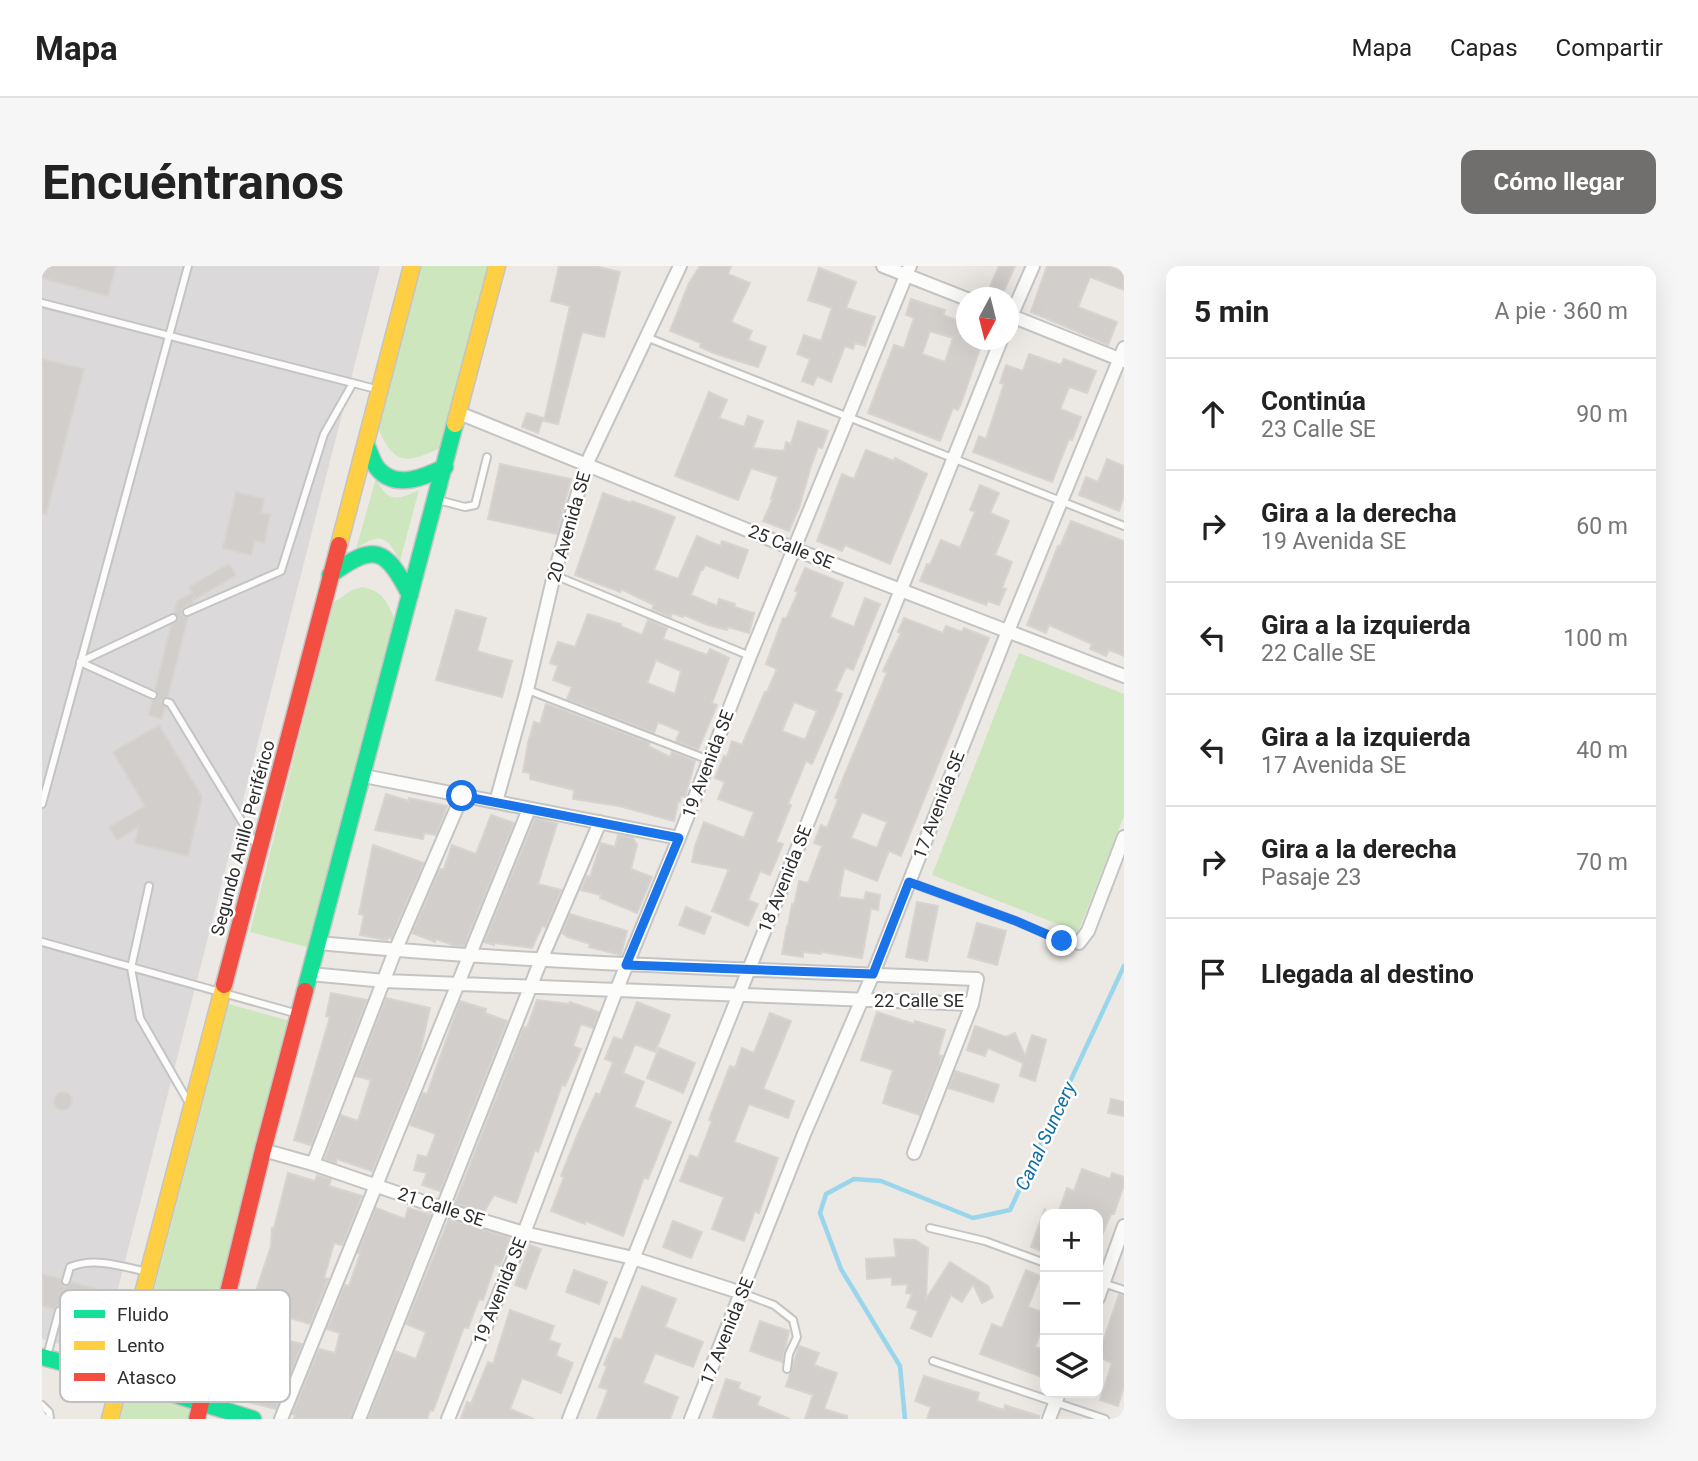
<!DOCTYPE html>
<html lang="es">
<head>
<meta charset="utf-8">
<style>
  :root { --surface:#fff; --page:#f6f6f6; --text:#222; --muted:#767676; --line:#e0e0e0; --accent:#706f6e }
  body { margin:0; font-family:Roboto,sans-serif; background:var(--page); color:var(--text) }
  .controls { position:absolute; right:21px; bottom:21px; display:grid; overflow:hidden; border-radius:14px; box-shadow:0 7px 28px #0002 }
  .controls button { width:63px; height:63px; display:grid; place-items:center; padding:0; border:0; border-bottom:2px solid var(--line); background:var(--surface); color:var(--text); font:35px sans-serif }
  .compass { position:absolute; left:914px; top:21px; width:63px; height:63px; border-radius:50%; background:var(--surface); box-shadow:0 7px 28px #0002; rotate:187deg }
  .stop { position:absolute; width:21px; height:21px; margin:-16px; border:5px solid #1a73e8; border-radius:50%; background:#fff }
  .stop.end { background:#1a73e8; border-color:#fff; box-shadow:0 2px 7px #0008 }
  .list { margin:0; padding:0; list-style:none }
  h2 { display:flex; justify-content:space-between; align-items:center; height:91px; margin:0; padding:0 28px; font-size:30px }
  h2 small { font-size:23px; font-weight:400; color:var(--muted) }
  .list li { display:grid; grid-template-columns:46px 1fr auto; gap:21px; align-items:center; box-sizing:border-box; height:112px; padding:0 28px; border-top:2px solid var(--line) }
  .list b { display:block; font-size:26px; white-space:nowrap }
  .list p { margin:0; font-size:23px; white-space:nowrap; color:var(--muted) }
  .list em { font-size:23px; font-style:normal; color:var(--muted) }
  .icon { flex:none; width:38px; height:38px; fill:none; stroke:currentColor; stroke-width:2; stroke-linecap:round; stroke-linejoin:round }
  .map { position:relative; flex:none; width:1082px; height:1153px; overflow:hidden; border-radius:14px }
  header { display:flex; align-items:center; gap:42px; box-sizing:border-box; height:98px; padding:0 35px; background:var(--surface); border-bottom:2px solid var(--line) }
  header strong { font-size:33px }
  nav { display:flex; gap:38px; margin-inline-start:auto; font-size:24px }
  .intro { display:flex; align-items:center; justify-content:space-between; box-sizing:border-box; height:168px; padding:0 42px }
  h1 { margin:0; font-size:49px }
  .button { padding:18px 32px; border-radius:14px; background:var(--accent); color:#fff; font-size:24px; font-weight:700 }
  main { display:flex; gap:42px; padding:0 42px }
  aside { flex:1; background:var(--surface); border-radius:14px; box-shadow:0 7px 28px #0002 }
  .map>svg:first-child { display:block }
  .industrial { fill:#dcd9db }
  .green { fill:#cee6be }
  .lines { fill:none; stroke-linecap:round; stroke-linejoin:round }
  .stream { stroke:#99d6ec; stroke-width:4.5 }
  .building { fill:#d1cecb; stroke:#d7d4d0; stroke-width:2; fill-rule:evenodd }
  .lane-casing { stroke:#c5c4c5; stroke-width:10 }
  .street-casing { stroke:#c5c4c5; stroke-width:16 }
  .fast-casing { stroke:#c5c4c5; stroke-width:19 }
  .slow-casing { stroke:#c5c4c5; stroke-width:19 }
  .jam-casing { stroke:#c5c4c5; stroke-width:19 }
  .lane { stroke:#fcfcfb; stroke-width:6 }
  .street { stroke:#fcfcfb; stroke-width:12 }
  .fast { stroke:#16e098; stroke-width:16 }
  .slow { stroke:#ffcf43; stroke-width:16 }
  .jam { stroke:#f24e42; stroke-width:16 }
  .route { stroke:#1a73e8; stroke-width:9 }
  .labels { text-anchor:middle; stroke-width:5; stroke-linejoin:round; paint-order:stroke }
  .street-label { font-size:18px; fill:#2e2e2e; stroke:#fff }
  .water-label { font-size:19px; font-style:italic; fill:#0d6fa3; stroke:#fff }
  .key { fill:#fff; stroke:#c0c0c0; stroke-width:2 }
  .key-label { font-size:19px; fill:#2e2e2e }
</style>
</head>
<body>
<header>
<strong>Mapa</strong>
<nav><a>Mapa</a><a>Capas</a><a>Compartir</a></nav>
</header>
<div class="intro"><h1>Encuéntranos</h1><a class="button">Cómo llegar</a></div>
<main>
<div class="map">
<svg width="1082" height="1153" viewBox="0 0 1082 1153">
  <rect width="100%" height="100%" fill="#ece8e4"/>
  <path class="industrial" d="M 0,0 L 338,0 L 59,1089 L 0,1073 Z"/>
  <path class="green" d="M 378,0 L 448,0 L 400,181 C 365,198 352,200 336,162 Z
    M 334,212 C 345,236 354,235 377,224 L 358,295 C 345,269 337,266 314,283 Z
    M 320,321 C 342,326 344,335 353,353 L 265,681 L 208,666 L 291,337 L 310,324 Z
    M 977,387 L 1082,428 L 1082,550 L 1036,666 L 890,609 Z
    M 187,738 L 248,755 L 153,1126 L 90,1108 Z
    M 81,1116 L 156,1140 L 152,1153 L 70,1153 Z"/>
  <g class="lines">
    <path class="stream" d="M 863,1153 L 858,1100 L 799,1003 L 778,947 L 784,928 L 812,913 L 839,915 L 931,952 L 968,944 L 1082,700"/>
  </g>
  <path class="building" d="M 0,0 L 74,0 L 66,30 L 0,12 Z
    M 517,0 L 553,0 L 578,6 L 562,71 L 540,66 L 516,158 L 502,155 L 528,40 L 509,35 Z
    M 658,0 L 689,0 L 686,8 L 708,17 L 689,56 L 710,65 L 706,74 L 724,81 L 716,101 L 674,88 L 658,81 L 659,77 L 628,65 L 647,17 Z
    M 957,0 L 973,0 L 960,29 L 947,23 Z
    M 1005,0 L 1066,0 L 1082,6 L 1082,24 L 1048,11 L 1036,41 L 1075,56 L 1066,79 L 989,46 Z
    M 777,2 L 814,16 L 804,42 L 833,51 L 823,80 L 813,77 L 811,83 L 803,80 L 789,116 L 775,110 L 771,119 L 760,115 L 768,93 L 755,88 L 762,69 L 779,75 L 790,42 L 766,34 Z
    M 869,33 L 903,44 L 901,49 L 917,55 L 922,41 L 925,42 L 925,74 L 941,74 L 921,132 L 916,144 L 911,142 L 898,175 L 826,147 L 852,79 L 862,82 L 872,52 L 864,49 ZM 888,65 L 911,72 L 903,96 L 880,88 Z
    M 987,88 L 1019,99 L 1022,93 L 1054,105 L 1045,127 L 1027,121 L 1018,143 L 1039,151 L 1030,174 L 1027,173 L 1010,216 L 931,186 L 937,170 L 944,173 L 962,118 L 958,117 L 964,99 L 981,105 Z
    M 0,93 L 42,103 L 4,248 L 0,247 Z
    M 667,126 L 685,134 L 677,152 L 702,161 L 706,150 L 721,155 L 711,182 L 742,185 L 744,176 L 749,178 L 756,155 L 786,165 L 780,182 L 776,181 L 769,200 L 757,242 L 747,265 L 721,255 L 731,233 L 729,233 L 736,211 L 709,202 L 696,234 L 633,210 Z
    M 485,147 L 501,152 L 496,167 L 480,161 Z
    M 824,184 L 852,195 L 853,192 L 885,208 L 848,298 L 803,279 L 800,285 L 775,275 L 800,208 L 812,213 Z
    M 1065,193 L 1082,200 L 1082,230 L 1077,245 L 1037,229 L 1044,211 L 1056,216 Z
    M 458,198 L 529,213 L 515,268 L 446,253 Z
    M 938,219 L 957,227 L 948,247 L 967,255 L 953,289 L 970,296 L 960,322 L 964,323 L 957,339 L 946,335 L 944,339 L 878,315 L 885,298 L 888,299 L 899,274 L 918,282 L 933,246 L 928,244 Z
    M 194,226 L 222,233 L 219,247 L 228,249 L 222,277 L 213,274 L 209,289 L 181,282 Z
    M 561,227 L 589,237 L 590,235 L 633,251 L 612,304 L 636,313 L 655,270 L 678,280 L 680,275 L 706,284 L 696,312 L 663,299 L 661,304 L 659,304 L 649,329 L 675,340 L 677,333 L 693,338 L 692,341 L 712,347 L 707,367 L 686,361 L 685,364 L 666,359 L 642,349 L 641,351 L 630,347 L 629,351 L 610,343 L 612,339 L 579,323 L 578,326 L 533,309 Z
    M 1029,255 L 1082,275 L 1082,390 L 1067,384 L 1064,390 L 1048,383 L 1050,378 L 1007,359 L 1004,367 L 985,359 L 1016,280 L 1018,281 Z
    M 187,298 L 194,309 L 153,333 L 152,330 L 150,338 L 140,343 L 140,349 L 146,351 L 126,430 L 119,435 L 123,441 L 120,453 L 107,449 L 110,435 L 116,431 L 113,424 L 129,359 L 137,353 L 132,347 L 135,335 L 150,327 L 147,321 Z
    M 763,302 L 801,317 L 788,351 L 812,361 L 823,332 L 838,338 L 811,404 L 804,401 L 793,425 L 800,428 L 794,443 L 770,498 L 764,495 L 746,538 L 749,539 L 734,576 L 741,578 L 728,609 L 718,605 L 706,634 L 716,638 L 706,660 L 670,645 L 687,603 L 650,596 L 653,580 L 662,556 L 702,572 L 712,546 L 676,533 L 683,516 L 673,512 L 682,490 L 685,491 L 690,475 L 700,479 L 723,426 L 725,426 L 735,403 L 724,398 L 741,352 L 744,353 L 756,326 L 753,325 ZM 752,436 L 775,445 L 763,474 L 740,465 Z
    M 414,344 L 444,352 L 435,385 L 470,395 L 460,431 L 394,414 Z
    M 546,348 L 579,358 L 578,360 L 600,369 L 606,354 L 625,362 L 621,373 L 665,389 L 668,383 L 687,392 L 670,437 L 675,439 L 656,484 L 634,475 L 638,465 L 616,456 L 612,467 L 525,433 L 530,421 L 511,414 L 516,400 L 508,397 L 516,376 L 533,381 ZM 614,394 L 639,405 L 633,428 L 605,417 Z
    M 862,352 L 901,367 L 904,360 L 920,366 L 922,362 L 947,372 L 859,590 L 847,585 L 835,615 L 802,602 L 797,631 L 822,634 L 824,626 L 838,629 L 836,644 L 829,642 L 820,692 L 779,686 L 779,688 L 761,686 L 761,691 L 740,688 L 745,660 L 746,660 L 750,638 L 752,639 L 757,615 L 766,617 L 780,580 L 772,577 L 779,559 L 785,562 L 796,533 L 793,532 L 845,407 L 841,405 L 859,367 L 856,366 ZM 820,546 L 845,556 L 835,582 L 809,572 Z
    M 504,438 L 608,477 L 606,480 L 628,491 L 630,486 L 653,495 L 643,531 L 639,530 L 638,536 L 636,536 L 632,555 L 577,540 L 531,533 L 532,524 L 488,513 L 488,507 L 481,506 L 486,477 L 492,456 L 498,458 Z
    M 117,459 L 160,531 L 146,590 L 93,577 L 97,560 L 75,574 L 67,561 L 103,540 L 71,486 Z
    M 344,528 L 367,535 L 367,532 L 405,540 L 394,569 L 382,567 L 381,573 L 333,564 Z
    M 449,549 L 472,557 L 422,680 L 411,679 L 394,673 L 393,676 L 370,667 L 398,603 L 402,603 L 410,579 L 434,588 Z
    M 493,552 L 515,558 L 496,618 L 519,624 L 504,661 L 500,660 L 490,682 L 452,677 L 452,679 L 442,676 Z
    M 576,569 L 591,572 L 595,579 L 589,603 L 610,611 L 595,647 L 558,632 L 559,629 L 539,624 L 545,610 L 548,611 L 559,577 L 573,581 Z
    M 331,579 L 382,597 L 349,672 L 345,672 L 345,674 L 318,669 L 322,649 L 317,648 Z
    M 875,636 L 896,640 L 885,695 L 864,691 Z
    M 644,641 L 669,651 L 662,668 L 637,659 Z
    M 528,648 L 585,665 L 579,689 L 547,681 L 548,678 L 526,671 L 520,667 Z
    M 935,657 L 964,665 L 955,699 L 926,691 Z
    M 289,727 L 325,734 L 269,879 L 252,874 L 288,751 L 284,750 Z
    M 344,732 L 388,742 L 377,791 L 330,905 L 295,893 L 294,897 L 283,893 L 299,849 L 316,855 L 329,814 L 314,810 Z
    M 495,734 L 527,738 L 528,736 L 557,746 L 551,762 L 539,758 L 531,780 L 539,783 L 523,820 L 520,819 L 496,886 L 493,884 L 474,937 L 452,929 L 442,946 L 413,937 L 482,761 L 485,762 Z
    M 418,735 L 444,743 L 443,747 L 465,755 L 398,925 L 380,919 L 385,907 L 372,904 L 376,889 L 385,891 L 394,868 L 368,859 L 381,827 L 385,828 Z
    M 595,736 L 628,749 L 613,786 L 593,778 L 581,807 L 602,816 L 592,841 L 629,856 L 606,913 L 602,911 L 581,970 L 544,955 L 543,958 L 509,945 L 522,911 L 519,910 L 537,865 L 554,827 L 558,829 L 571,796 L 563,793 L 572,771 L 580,774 Z
    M 835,746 L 872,758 L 873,755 L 903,764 L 896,789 L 900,790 L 878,849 L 841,837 L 851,804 L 819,794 Z
    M 728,747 L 749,755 L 721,823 L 752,835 L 746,852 L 707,838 L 692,876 L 736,892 L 717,947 L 713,945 L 702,975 L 670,963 L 682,931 L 638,915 L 648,889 L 656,892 L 670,855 L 667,854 L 688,800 L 693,802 L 700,782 L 712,787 Z
    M 933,760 L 964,771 L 973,767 L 983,790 L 990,769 L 1004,774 L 993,815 L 978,810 L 981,797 L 946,782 L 943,790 L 925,784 Z
    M 617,782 L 653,797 L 641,827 L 605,812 Z
    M 913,805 L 957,819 L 951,836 L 907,822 Z
    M12 835a9 9 0 1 1 18 0a9 9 0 1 1-18 0Z
    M 1069,833 L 1082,836 L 1082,850 L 1066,847 Z
    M 1040,903 L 1068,913 L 1070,907 L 1082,911 L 1082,919 L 1072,948 L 1069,948 L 1056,978 L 1056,948 L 1016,948 L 1025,922 L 1032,925 Z
    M 246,907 L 273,915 L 275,909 L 278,910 L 289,913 L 287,920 L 320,930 L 300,979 L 292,977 L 282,1012 L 286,1013 L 268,1058 L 209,1040 L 229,980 L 230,962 L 232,962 Z
    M 334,942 L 363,953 L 366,942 L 389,949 L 308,1153 L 252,1153 L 253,1149 L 250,1148 L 277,1083 L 293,1087 L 298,1067 L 285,1063 L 303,1019 L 307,1020 L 318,988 L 316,987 Z
    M 1003,942 L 1003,987 L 989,981 Z
    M 407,953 L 468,972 L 458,1000 L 453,998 L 441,1034 L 437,1033 L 426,1062 L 422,1061 L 391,1145 L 388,1144 L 385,1153 L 326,1153 L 353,1085 L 374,1093 L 384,1066 L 364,1058 Z
    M 631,955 L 660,966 L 649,992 L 621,981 Z
    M 852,973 L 873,974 L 886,982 L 884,1033 L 908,996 L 946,1020 L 951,1031 L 940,1037 L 931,1018 L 920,1036 L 909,1029 L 889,1071 L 869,1062 L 876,1045 L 865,1041 L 870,1028 L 864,1027 L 866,1018 L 850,1019 L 850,1011 L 825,1013 L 824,993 L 854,991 Z
    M 488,979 L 499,983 L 484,1023 L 473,1019 Z
    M 532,1004 L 565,1016 L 557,1038 L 524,1026 Z
    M 984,1004 L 998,1010 L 986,1041 L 1003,1047 L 1003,1055 L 993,1081 L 1003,1084 L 1003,1100 L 1000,1111 L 938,1088 L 950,1058 L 960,1062 Z
    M 0,1008 L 19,1013 L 20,1018 L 23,1021 L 30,1016 L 55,1023 L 47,1052 L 23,1046 L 21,1042 L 18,1039 L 12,1043 L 0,1040 Z
    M 600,1020 L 634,1033 L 623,1061 L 661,1076 L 651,1101 L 613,1087 L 601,1117 L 636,1131 L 628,1153 L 555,1153 L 566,1124 L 557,1121 L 565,1100 L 562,1099 L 573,1072 L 579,1074 Z
    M 1077,1028 L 1082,1030 L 1082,1120 L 1076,1140 L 1058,1134 L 1070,1097 L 1056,1091 Z
    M 468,1044 L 512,1060 L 507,1074 L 518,1078 L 514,1090 L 531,1097 L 519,1127 L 480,1112 L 468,1143 L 492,1153 L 419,1153 L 425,1136 L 429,1138 L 446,1096 L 451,1098 Z
    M 718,1055 L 747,1065 L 740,1096 L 708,1085 Z
    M 205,1064 L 260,1078 L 234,1143 L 186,1131 L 193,1107 L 185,1106 L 188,1093 L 197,1095 Z
    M 757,1080 L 777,1087 L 772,1099 L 795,1107 L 782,1143 L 805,1150 L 805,1153 L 763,1153 L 771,1129 L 744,1120 Z
    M 882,1110 L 937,1127 L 935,1135 L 962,1144 L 963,1139 L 997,1150 L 997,1153 L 885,1153 L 889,1141 L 873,1135 Z
    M 684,1113 L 698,1117 L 696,1123 L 718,1131 L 715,1139 L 748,1153 L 679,1153 L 671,1151 Z"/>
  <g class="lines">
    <g class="lane-casing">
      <path id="lane" d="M 0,37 L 334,123
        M 604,71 L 1082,260
        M 396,234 L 423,241 L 433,239 L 445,191
        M 512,309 L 708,390
        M 145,346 L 239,305 L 282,168 L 311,117
        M 38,396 L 131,352
        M 38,396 L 111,429
        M 486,424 L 667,494
        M 125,436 L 128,437 L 214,579
        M 0,538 L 146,0
        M 867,616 L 974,655 L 1020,675 L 1037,677
        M 107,620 L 89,702 L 98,752 L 147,837
        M 0,676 L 256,748
        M 888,962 L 943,975 L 1003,997
        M 24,1015 L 28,1001 C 53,991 79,1000 105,1006
        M 1061,1017 L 1082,1024
        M 700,1027 L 732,1039 L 751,1054 L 755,1071 L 747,1088 L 745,1103
        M 5,1090 L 17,1045
        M 891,1095 L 1063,1153
        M 0,1139 L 7,1146 L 8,1153"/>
    </g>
    <g class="street-casing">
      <path id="street" d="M 841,0 L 925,33
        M 967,49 L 1082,95
        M 967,55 L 991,0
        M 417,147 L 752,283 L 1082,410
        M 322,510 L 637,572
        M 454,536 L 485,424 L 512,309 L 544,199 L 638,0
        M 277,677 C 496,698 716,703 935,713 L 930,738 L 872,887
        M 1037,677 L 1046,665 L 1082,571
        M 268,708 L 343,715 L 930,738
        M 221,884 L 271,898 L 402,943 L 482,967 L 591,992 L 700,1027
        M 271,898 L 353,685 L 420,530
        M 1056,1032 L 1082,960
        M 239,1153 L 487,543
        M 317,1153 L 499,694 L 558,556
        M 406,1153 L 482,967 L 574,725 L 637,572 L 708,390 L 868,0
        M 527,1153 L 959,74
        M 649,1153 L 762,868 L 831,708 L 966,365 L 1082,82
        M 1007,1153 L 1017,1127"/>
    </g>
    <g class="fast-casing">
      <path id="fast" d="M 324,178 C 328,186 330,196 336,203 C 354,224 383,211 403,201
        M 288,309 C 333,277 343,281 368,329
        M 263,725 L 413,158
        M 0,1091 L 79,1112 L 211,1153"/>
    </g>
    <g class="slow-casing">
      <path id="slow" d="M 413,158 L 455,0
        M 297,279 L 370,0
        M 68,1153 L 182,719"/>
    </g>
    <g class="jam-casing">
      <path id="jam" d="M 182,719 L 297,279
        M 155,1153 L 221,884 L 263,725"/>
    </g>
    <use href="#lane" class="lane"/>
    <use href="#street" class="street"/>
    <use href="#fast" class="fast"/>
    <use href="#slow" class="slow"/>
    <use href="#jam" class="jam"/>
  </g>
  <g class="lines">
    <path class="route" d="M 420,530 L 637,572 L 584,699 L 831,708 L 867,616 L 974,655 L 1020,675"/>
  </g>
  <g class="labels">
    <g class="street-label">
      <text transform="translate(527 261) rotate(-74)" y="6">20 Avenida SE</text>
      <text transform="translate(749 281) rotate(22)" y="6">25 Calle SE</text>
      <text transform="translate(666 498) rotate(-69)" y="6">19 Avenida SE</text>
      <text transform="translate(897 539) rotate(-69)" y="6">17 Avenida SE</text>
      <text transform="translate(201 572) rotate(-75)" y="6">Segundo Anillo Periférico</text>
      <text transform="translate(743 613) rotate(-68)" y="6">18 Avenida SE</text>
      <text x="877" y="741">22 Calle SE</text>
      <text transform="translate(399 941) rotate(18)" y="6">21 Calle SE</text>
      <text transform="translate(458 1025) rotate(-68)" y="6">19 Avenida SE</text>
      <text transform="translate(685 1065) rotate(-68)" y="6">17 Avenida SE</text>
    </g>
    <g class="water-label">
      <text transform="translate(1003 870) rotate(-65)" y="7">Canal Suncery</text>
    </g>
  </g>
  <rect x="18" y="1024" width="230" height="112" rx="10" class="key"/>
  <rect x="32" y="1044" width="31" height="8" fill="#16e098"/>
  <rect x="32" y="1075" width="31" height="9" fill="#ffcf43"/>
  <rect x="32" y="1107" width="31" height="8" fill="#f24e42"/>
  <g class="key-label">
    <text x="75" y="1055">Fluido</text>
    <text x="75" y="1086">Lento</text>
    <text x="75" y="1118">Atasco</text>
  </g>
</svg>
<div class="controls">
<button>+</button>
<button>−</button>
<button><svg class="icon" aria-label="layers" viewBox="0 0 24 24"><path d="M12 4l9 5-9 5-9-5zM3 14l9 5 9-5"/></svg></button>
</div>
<svg class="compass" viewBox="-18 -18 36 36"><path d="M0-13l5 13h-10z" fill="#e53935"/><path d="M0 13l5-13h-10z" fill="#767676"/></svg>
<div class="stop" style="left:420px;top:530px"></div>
<div class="stop end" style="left:1020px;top:675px"></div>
</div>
<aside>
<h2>5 min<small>A pie · 360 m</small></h2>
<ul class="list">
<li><svg class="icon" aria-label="ahead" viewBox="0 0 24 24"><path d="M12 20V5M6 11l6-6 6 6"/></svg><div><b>Continúa</b><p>23 Calle SE</p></div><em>90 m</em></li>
<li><svg class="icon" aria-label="right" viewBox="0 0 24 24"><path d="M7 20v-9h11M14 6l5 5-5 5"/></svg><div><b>Gira a la derecha</b><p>19 Avenida SE</p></div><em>60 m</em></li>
<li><svg class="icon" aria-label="left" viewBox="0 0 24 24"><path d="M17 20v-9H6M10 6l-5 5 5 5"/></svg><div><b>Gira a la izquierda</b><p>22 Calle SE</p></div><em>100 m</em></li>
<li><svg class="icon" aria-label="left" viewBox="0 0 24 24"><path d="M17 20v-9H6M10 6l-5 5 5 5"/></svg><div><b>Gira a la izquierda</b><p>17 Avenida SE</p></div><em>40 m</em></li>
<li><svg class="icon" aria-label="right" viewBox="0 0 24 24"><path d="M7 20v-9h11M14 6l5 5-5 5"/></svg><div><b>Gira a la derecha</b><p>Pasaje 23</p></div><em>70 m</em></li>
<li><svg class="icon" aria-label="arrive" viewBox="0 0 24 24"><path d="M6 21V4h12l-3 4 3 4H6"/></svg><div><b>Llegada al destino</b></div></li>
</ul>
</aside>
</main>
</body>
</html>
